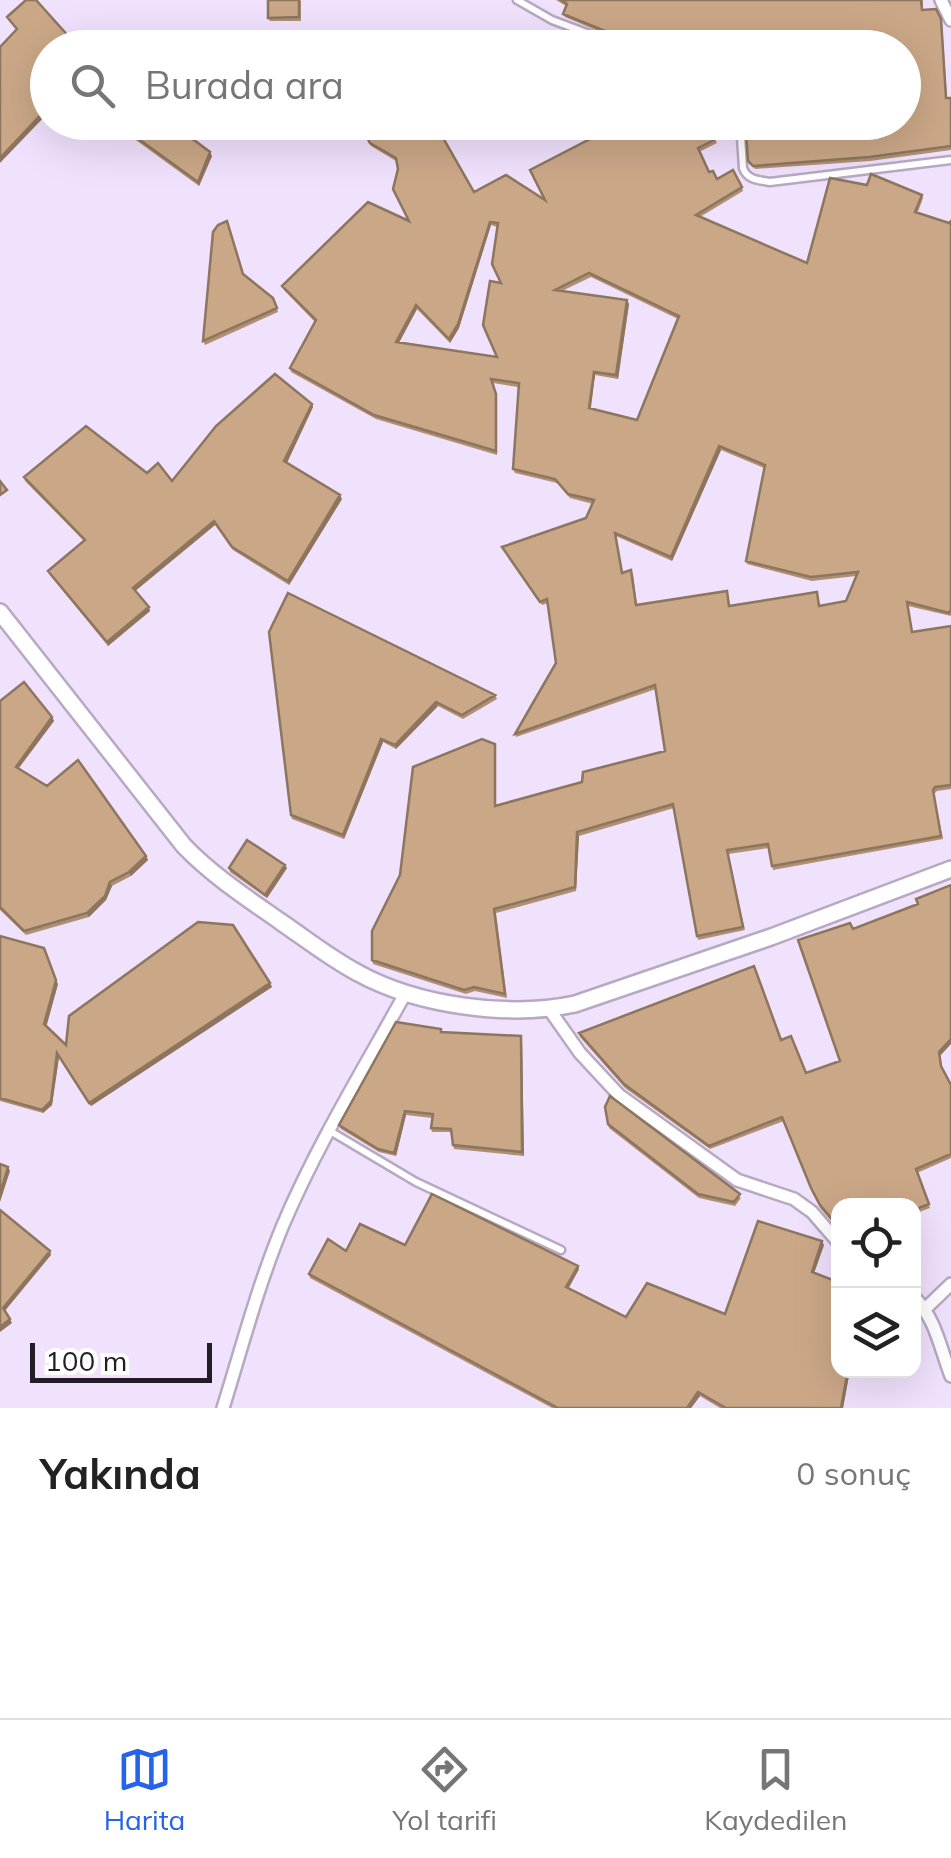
<!DOCTYPE html>
<html lang="tr">
<head>
<meta charset="utf-8">
<style>
  :root { --surface:#fff; --page:#f6f6f6; --text:#222; --muted:#767676; --line:#e0e0e0; --accent:#2563eb }
  body { margin:0; font-family:Mulish,sans-serif; background:var(--page); color:var(--text) }
  .controls { position:absolute; right:30px; bottom:30px; display:grid; overflow:hidden; border-radius:20px; box-shadow:0 10px 40px #0002 }
  .controls button { width:90px; height:90px; display:grid; place-items:center; padding:0; border:0; border-bottom:2px solid var(--line); background:var(--surface); color:var(--text); font:50px sans-serif }
  .scale { position:absolute; left:30px; bottom:25px; width:182px; box-sizing:border-box; padding-left:10px; border:5px solid #231d27; border-top:0; font-size:28px; line-height:35px; white-space:nowrap; color:#231d27; -webkit-text-stroke:8px #fff; paint-order:stroke }
  .list { margin:0; padding:0; list-style:none }
  h2 { display:flex; justify-content:space-between; align-items:center; height:130px; margin:0; padding:0 40px; font-size:42px }
  h2 small { font-size:32px; font-weight:400; color:var(--muted) }
  .icon { flex:none; width:55px; height:55px; fill:none; stroke:currentColor; stroke-width:2; stroke-linecap:round; stroke-linejoin:round }
  .map { position:relative; flex:none; width:951px; height:1408px; overflow:hidden }
  .search { position:absolute; background:var(--surface); box-shadow:0 10px 40px #0002; left:30px; right:30px; top:30px; height:110px; display:flex; align-items:center; gap:25px; box-sizing:border-box; padding:0 35px; border-radius:55px; color:var(--muted); font-size:38px }
  .sheet { height:310px; background:var(--surface) }
  nav { display:flex; justify-content:space-around; align-items:center; box-sizing:border-box; height:140px; border-top:2px solid var(--line); background:var(--surface); font-size:28px; color:var(--muted) }
  nav a { display:grid; justify-items:center; gap:5px }
  nav .on { color:var(--accent) }
  .map>svg:first-child { display:block }
  .lines { fill:none; stroke-linecap:round; stroke-linejoin:round }
  .lane-casing { stroke:#b7a9c2; stroke-width:11 }
  .street-casing { stroke:#b7a9c2; stroke-width:16 }
  .secondary-casing { stroke:#b7a9c2; stroke-width:20 }
  .lane { stroke:#fff; stroke-width:6 }
  .street { stroke:#fff; stroke-width:11 }
  .secondary { stroke:#fff; stroke-width:15 }
  .wall { fill:#ae9074; fill-rule:evenodd }
  .shaded-wall { fill:#8d755e }
  .building { fill:#caa787; stroke:#8d755e; stroke-width:2.5; fill-rule:evenodd }
</style>
</head>
<body>
<div class="map">
<svg width="951" height="1408" viewBox="0 0 951 1408">
  <rect width="100%" height="100%" fill="#f0e1fc"/>
  <g class="lines">
    <g class="lane-casing">
      <path id="lane" d="M 517,0 L 552,20 L 627,48
        M 740,122 L 743,168 C 747,180 759,180 770,182 L 951,160
        M 330,1131 L 416,1182 L 561,1250"/>
    </g>
    <g class="street-casing">
      <path id="street" d="M 941,0 L 951,20
        M 549,1009 L 580,1053 L 619,1095 L 737,1180 L 794,1199 L 812,1212 L 838,1242
        M 914,1297 C 936,1319 940,1348 951,1376
        M 925,1309 L 951,1284
        M 223,1408 C 242,1347 258,1285 283,1225 C 317,1145 363,1070 405,994"/>
    </g>
    <g class="secondary-casing">
      <path id="secondary" d="M 0,612 L 184,846 C 213,876 247,898 281,922 C 306,939 331,959 358,973 C 418,1006 509,1018 575,1004 L 771,937 L 951,869"/>
    </g>
    <use href="#lane" class="lane"/>
    <use href="#street" class="street"/>
    <use href="#secondary" class="secondary"/>
  </g>
  <path class="wall" d="M 301,0 L 301,21 L 270,21 L 268,18 Z
    M 556,0 L 923,0 L 923,10 L 942,23 L 947,98 L 951,98 L 951,150 L 870,161 L 755,169 L 748,161 L 904,48 L 638,48 L 565,17 L 563,14 L 566,6 Z
    M 111,122 L 170,122 L 212,156 L 199,186 Z
    M 623,122 L 733,122 L 734,134 L 723,140 L 709,128 L 717,143 L 699,152 L 709,172 L 717,179 L 742,187 L 743,191 L 700,217 L 807,263 L 922,195 L 923,198 L 918,212 L 949,223 L 951,221 L 951,616 L 908,606 L 912,632 L 951,626 L 951,789 L 937,791 L 934,794 L 943,839 L 773,870 L 769,848 L 728,854 L 745,930 L 698,940 L 674,808 L 579,836 L 576,891 L 496,913 L 507,998 L 475,991 L 466,994 L 373,964 L 372,960 L 496,747 L 496,805 L 582,782 L 665,751 L 656,689 L 516,737 L 515,734 L 556,663 L 548,603 L 542,605 L 502,547 L 586,518 L 593,504 L 570,498 L 557,483 L 515,473 L 513,469 L 518,387 L 493,383 L 497,398 L 497,455 L 376,419 L 291,372 L 290,368 L 315,322 L 284,290 L 282,286 L 408,221 L 396,161 L 371,146 L 362,128 L 474,192 L 544,200 ZM 491,225 L 497,227 L 501,282 L 497,357 L 399,343 L 417,309 L 450,343 L 459,328 ZM 591,277 L 678,319 L 637,420 L 591,408 L 595,375 L 618,379 L 629,304 L 562,291 ZM 721,450 L 764,468 L 746,561 L 747,564 L 812,581 L 856,576 L 846,601 L 820,605 L 817,592 L 730,605 L 727,591 L 637,605 L 633,574 L 623,573 L 616,536 L 672,561 Z
    M 244,274 L 273,298 L 278,312 L 205,345 L 203,341 Z
    M 313,407 L 287,462 L 342,499 L 289,585 L 233,550 L 215,525 L 135,591 L 150,611 L 108,646 L 49,574 L 48,571 L 84,541 L 25,481 L 24,477 L 147,473 L 172,481 Z
    M 269,632 L 495,695 L 497,699 L 463,719 L 438,706 L 396,749 L 383,742 L 344,839 L 292,819 L 291,815 Z
    M 0,701 L 52,717 L 54,721 L 19,768 L 146,856 L 148,860 L 131,876 L 112,886 L 106,900 L 89,917 L 26,935 L 0,910 Z
    M 229,868 L 287,868 L 267,898 L 230,872 Z
    M 951,885 L 940,1056 L 942,1069 L 951,1086 L 951,1158 L 917,1173 L 930,1208 L 914,1214 L 914,1206 L 838,1206 L 838,1229 L 821,1209 L 812,1192 L 784,1121 L 710,1149 L 625,1088 L 580,1037 L 579,1033 L 781,1040 L 806,1073 L 840,1061 L 853,929 L 918,904 Z
    M 0,936 L 58,984 L 46,1026 L 66,1045 L 270,983 L 272,987 L 91,1106 L 59,1057 L 52,1105 L 43,1113 L 0,1101 Z
    M 441,1032 L 522,1040 L 524,1156 L 454,1149 L 451,1132 L 432,1132 L 431,1128 L 432,1118 L 406,1115 L 396,1156 L 379,1152 L 341,1129 L 339,1125 Z
    M 608,1124 L 741,1198 L 735,1206 L 699,1198 L 609,1128 Z
    M 405,1245 L 579,1269 L 569,1288 L 626,1317 L 725,1314 L 824,1245 L 814,1273 L 850,1370 L 843,1408 L 720,1408 L 700,1396 L 691,1408 L 552,1408 L 310,1278 L 309,1274 L 346,1251 Z"/>
  <path class="shaded-wall" d="M 48,107 L 48,113 L 0,163 L 0,158 Z
    M 210,152 L 212,156 L 199,186 L 198,182 Z
    M 490,222 L 491,225 L 459,328 L 450,343 L 449,339 Z
    M 627,300 L 629,304 L 618,379 L 616,375 Z
    M 416,305 L 417,309 L 397,346 L 396,342 Z
    M 594,372 L 595,375 L 590,412 L 589,408 Z
    M 496,394 L 497,398 L 497,455 L 496,451 Z
    M 312,404 L 313,407 L 286,465 L 284,461 Z
    M 719,446 L 721,450 L 672,561 L 671,557 Z
    M 340,495 L 342,499 L 289,585 L 288,581 Z
    M 214,521 L 215,525 L 134,592 L 133,588 Z
    M 149,607 L 150,611 L 108,646 L 107,642 Z
    M 436,702 L 438,706 L 396,749 L 395,745 Z
    M 52,717 L 54,721 L 17,770 L 16,767 Z
    M 381,739 L 383,742 L 344,839 L 343,835 Z
    M 495,744 L 496,747 L 496,809 L 495,806 Z
    M 577,832 L 579,836 L 576,891 L 575,887 Z
    M 146,856 L 148,860 L 131,876 L 129,872 Z
    M 285,865 L 287,868 L 267,898 L 265,895 Z
    M 110,882 L 112,886 L 106,900 L 89,917 L 87,913 Z
    M 56,980 L 58,984 L 46,1028 L 44,1024 Z
    M 270,983 L 272,987 L 91,1106 L 89,1103 Z
    M 521,1036 L 522,1040 L 524,1156 L 522,1152 Z
    M 951,1039 L 951,1044 L 940,1056 L 942,1070 L 939,1052 Z
    M 57,1053 L 59,1057 L 52,1105 L 43,1113 L 42,1110 Z
    M 405,1111 L 406,1115 L 396,1156 L 394,1153 Z
    M 8,1167 L 10,1171 L 0,1202 L 0,1194 Z
    M 822,1241 L 824,1245 L 813,1276 L 812,1272 Z
    M 50,1251 L 51,1255 L 4,1312 L 3,1308 Z
    M 578,1266 L 579,1269 L 567,1290 L 566,1287 Z
    M 10,1319 L 12,1323 L 0,1332 L 0,1327 Z
    M 848,1370 L 850,1370 L 843,1408 L 841,1408 Z
    M 698,1392 L 700,1396 L 691,1408 L 687,1408 Z"/>
  <path class="building" d="M 26,0 L 36,0 L 79,48 L 48,48 L 48,107 L 0,158 L 0,47 L 17,29 L 7,17 Z
    M 268,0 L 299,0 L 299,17 L 268,18 Z
    M 561,0 L 921,0 L 922,10 L 936,9 L 941,19 L 946,98 L 951,98 L 951,146 L 869,157 L 753,166 L 748,161 L 746,132 L 749,122 L 904,122 L 904,48 L 647,48 L 563,14 L 567,4 Z
    M 115,122 L 170,122 L 210,152 L 198,182 Z
    M 373,122 L 434,122 L 474,192 L 506,175 L 545,200 L 530,170 L 623,122 L 707,122 L 716,139 L 698,148 L 709,172 L 713,171 L 717,179 L 733,170 L 742,187 L 696,215 L 807,263 L 830,178 L 867,185 L 871,174 L 922,195 L 915,212 L 949,223 L 951,221 L 951,609 L 949,613 L 907,602 L 912,632 L 951,626 L 951,785 L 935,787 L 933,790 L 941,836 L 772,866 L 768,844 L 727,850 L 743,927 L 697,936 L 673,804 L 577,832 L 575,887 L 494,909 L 505,994 L 474,987 L 464,990 L 372,960 L 372,931 L 400,875 L 413,767 L 482,739 L 495,744 L 495,806 L 582,782 L 583,772 L 665,751 L 655,685 L 515,734 L 556,663 L 547,599 L 540,602 L 502,547 L 586,518 L 594,500 L 568,494 L 555,479 L 513,469 L 519,383 L 491,379 L 496,394 L 496,451 L 374,415 L 290,368 L 316,320 L 282,286 L 368,202 L 409,221 L 393,189 L 398,169 L 396,158 L 370,143 L 362,128 ZM 490,222 L 498,223 L 492,264 L 501,283 L 490,281 L 483,325 L 497,357 L 396,342 L 416,305 L 449,339 L 458,324 ZM 589,273 L 679,316 L 637,420 L 589,408 L 594,372 L 616,375 L 627,300 L 555,290 ZM 719,446 L 765,465 L 746,561 L 811,577 L 858,572 L 846,601 L 819,606 L 817,592 L 729,606 L 727,591 L 636,605 L 631,570 L 622,573 L 615,533 L 671,557 Z
    M 707,122 L 732,122 L 732,130 L 721,136 Z
    M 227,221 L 243,274 L 273,298 L 277,308 L 203,341 L 213,232 L 218,225 Z
    M 275,374 L 312,404 L 284,461 L 340,495 L 288,581 L 232,547 L 214,521 L 133,588 L 149,607 L 107,642 L 48,571 L 85,540 L 24,477 L 86,426 L 147,473 L 158,463 L 172,481 L 216,426 Z
    M 0,481 L 7,490 L 0,495 Z
    M 288,593 L 495,695 L 462,715 L 436,702 L 395,745 L 381,739 L 343,835 L 291,815 L 269,632 Z
    M 24,682 L 52,717 L 16,767 L 47,786 L 78,760 L 146,856 L 129,872 L 110,882 L 105,896 L 87,913 L 24,931 L 0,907 L 0,701 Z
    M 247,840 L 285,865 L 265,895 L 229,868 Z
    M 951,885 L 951,1039 L 939,1052 L 941,1066 L 951,1085 L 951,1154 L 916,1169 L 929,1204 L 914,1210 L 914,1206 L 838,1206 L 838,1226 L 820,1205 L 811,1188 L 782,1117 L 709,1146 L 624,1084 L 579,1033 L 754,966 L 781,1040 L 791,1036 L 806,1073 L 840,1061 L 798,940 L 850,923 L 853,929 L 918,904 L 916,899 Z
    M 198,922 L 233,925 L 270,983 L 89,1103 L 57,1053 L 51,1101 L 42,1110 L 0,1098 L 0,936 L 44,948 L 56,980 L 44,1024 L 66,1045 L 69,1016 Z
    M 396,1022 L 441,1029 L 441,1032 L 521,1036 L 522,1152 L 453,1145 L 451,1129 L 431,1128 L 433,1114 L 405,1111 L 394,1153 L 378,1149 L 339,1125 Z
    M 610,1096 L 740,1194 L 734,1202 L 698,1194 L 608,1124 L 605,1107 Z
    M 0,1164 L 8,1167 L 0,1194 Z
    M 432,1194 L 578,1266 L 566,1287 L 626,1317 L 647,1283 L 725,1314 L 758,1221 L 822,1241 L 812,1272 L 838,1282 L 838,1370 L 848,1370 L 841,1408 L 726,1408 L 698,1392 L 687,1408 L 558,1408 L 309,1274 L 328,1239 L 346,1251 L 360,1224 L 405,1245 Z
    M 0,1210 L 50,1251 L 3,1308 L 10,1319 L 0,1327 Z"/>
</svg>
<div class="controls">
<button><svg class="icon" aria-label="locate" viewBox="0 0 24 24"><circle cx="12" cy="12" r="6"/><path d="M12 2v4M12 18v4M2 12h4M18 12h4"/></svg></button>
<button><svg class="icon" aria-label="layers" viewBox="0 0 24 24"><path d="M12 4l9 5-9 5-9-5zM3 14l9 5 9-5"/></svg></button>
</div>
<div class="scale">100 m</div>
<div class="search"><svg class="icon" aria-label="search" viewBox="0 0 24 24"><circle cx="10" cy="10" r="6"/><path d="M15 15l6 6"/></svg>Burada ara</div>
</div>
<section class="sheet">
<h2>Yakında<small>0 sonuç</small></h2>
<ul class="list">
</ul>
</section>
<nav>
<a class="on"><svg class="icon" aria-label="map" viewBox="0 0 24 24"><path d="M3 6l6-2 6 2 6-2v14l-6 2-6-2-6 2zM9 4v14M15 6v14"/></svg>Harita</a>
<a><svg class="icon" aria-label="directions" viewBox="0 0 24 24"><path d="M12 3l9 9-9 9-9-9zM9 14v-3h6M13 9l2 2-2 2"/></svg>Yol tarifi</a>
<a><svg class="icon" aria-label="saved" viewBox="0 0 24 24"><path d="M7 4h10v16l-5-4-5 4z"/></svg>Kaydedilen</a>
</nav>
</body>
</html>
